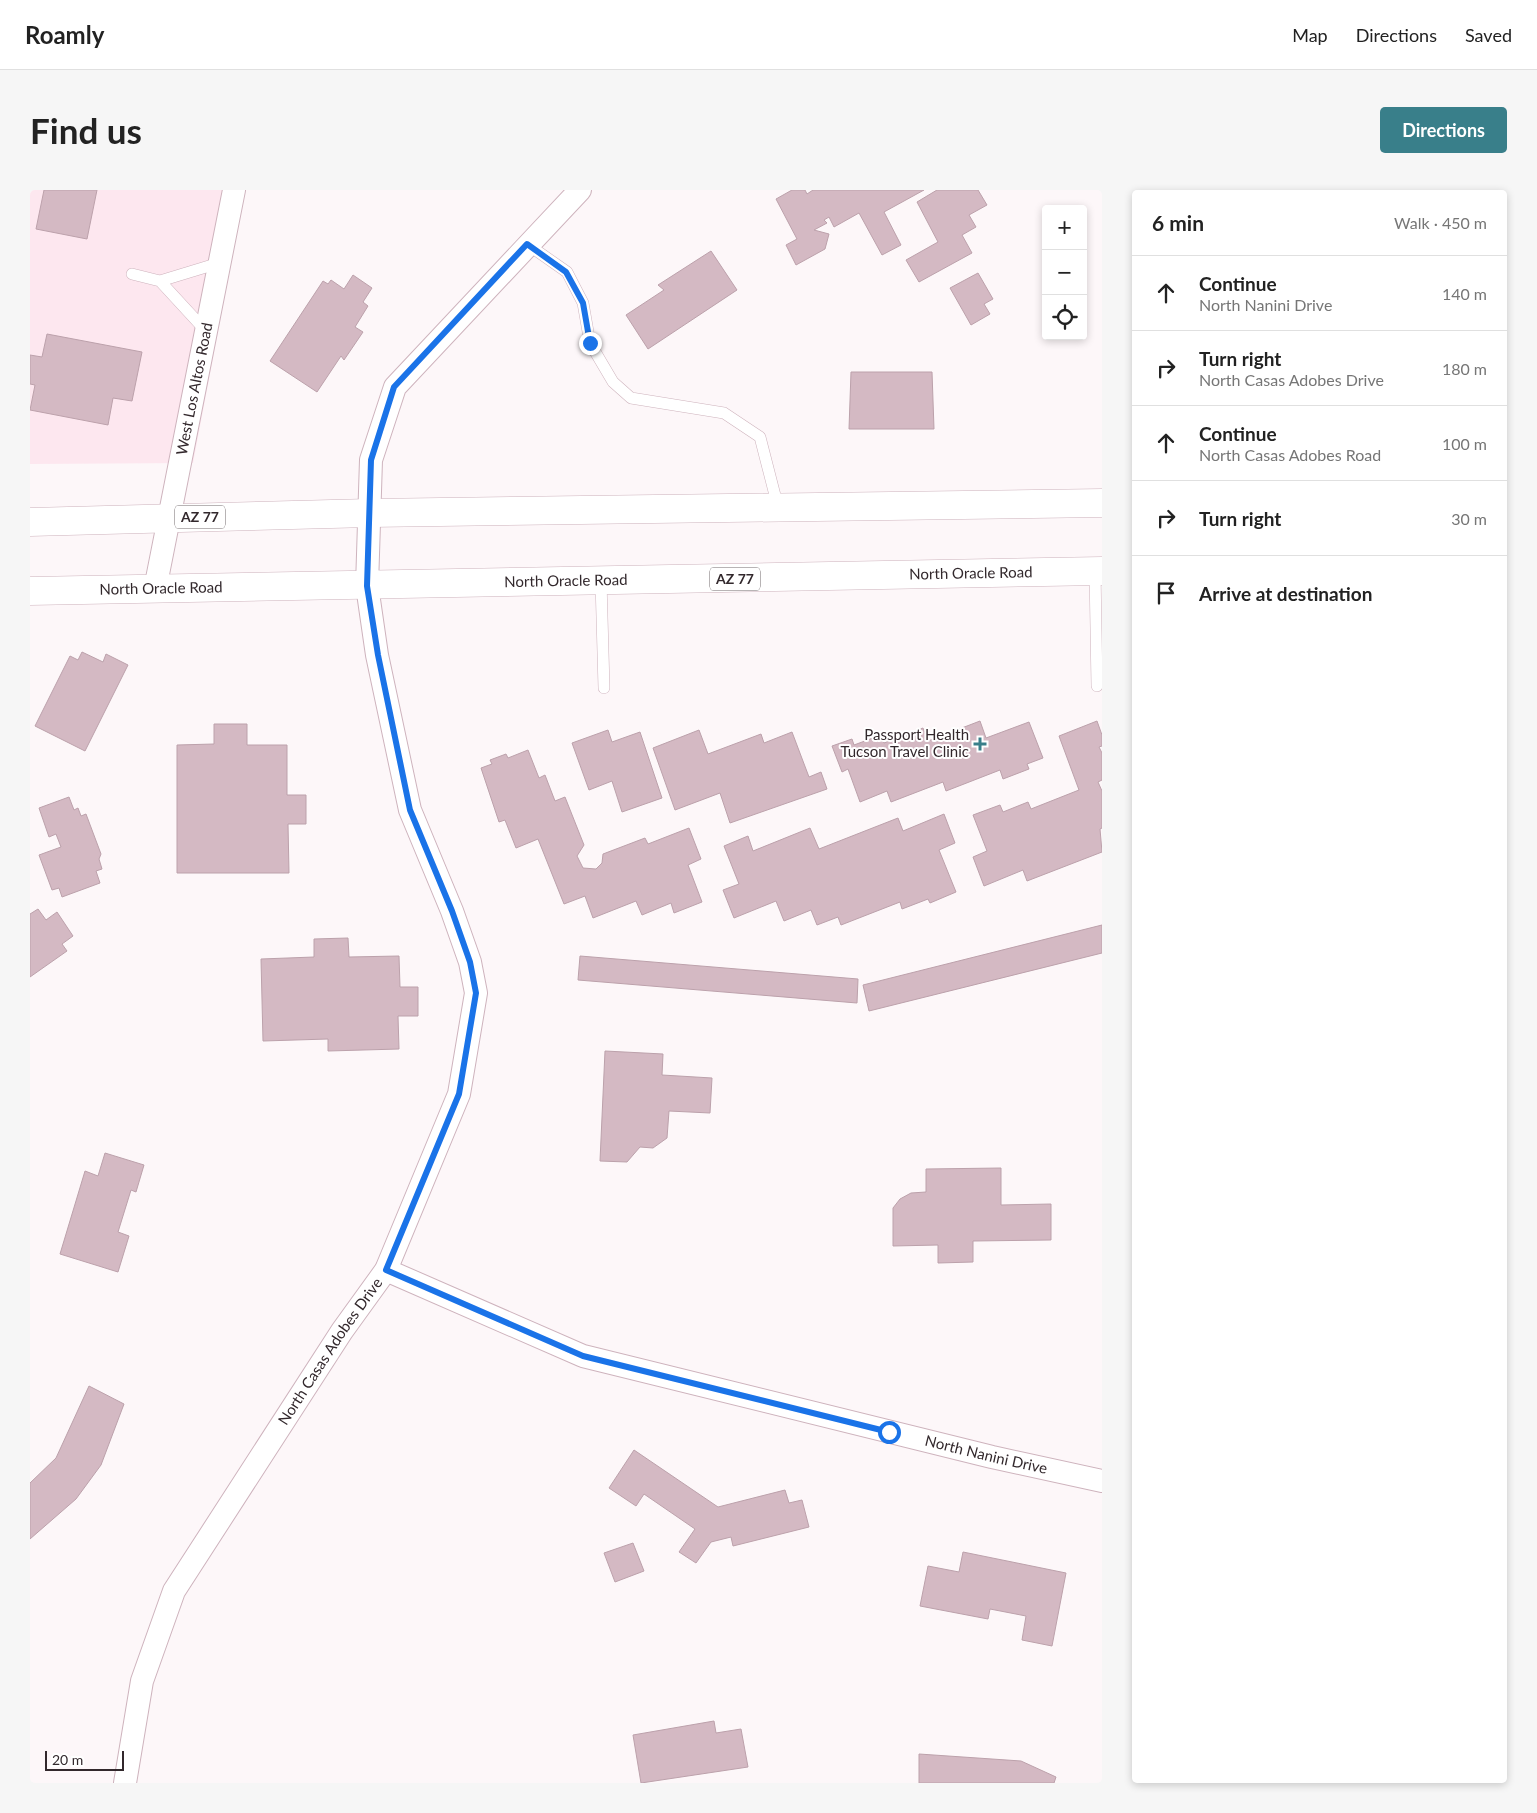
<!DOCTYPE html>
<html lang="en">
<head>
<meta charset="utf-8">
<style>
  :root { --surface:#fff; --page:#f6f6f6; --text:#222; --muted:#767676; --line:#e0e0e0; --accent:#397f8a }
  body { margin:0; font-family:Lato,sans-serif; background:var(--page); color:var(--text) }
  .controls { position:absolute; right:15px; top:15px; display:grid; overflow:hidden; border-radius:5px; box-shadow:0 2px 8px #0003 }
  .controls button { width:45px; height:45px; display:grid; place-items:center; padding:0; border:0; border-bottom:1px solid var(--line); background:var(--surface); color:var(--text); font:25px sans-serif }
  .scale { position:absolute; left:15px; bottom:12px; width:79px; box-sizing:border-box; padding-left:5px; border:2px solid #32282c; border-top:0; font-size:14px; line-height:18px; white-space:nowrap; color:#32282c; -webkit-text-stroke:4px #fff; paint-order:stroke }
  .stop { position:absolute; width:15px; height:15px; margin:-11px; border:4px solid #1a73e8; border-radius:50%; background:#fff }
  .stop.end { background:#1a73e8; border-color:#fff; box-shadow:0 1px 5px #0008 }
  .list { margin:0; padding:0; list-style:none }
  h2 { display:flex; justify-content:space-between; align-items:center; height:65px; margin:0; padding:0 20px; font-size:21px }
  h2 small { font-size:16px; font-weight:400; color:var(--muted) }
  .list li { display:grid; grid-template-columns:32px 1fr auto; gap:15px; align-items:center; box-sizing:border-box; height:75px; padding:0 20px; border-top:1px solid var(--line) }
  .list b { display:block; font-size:19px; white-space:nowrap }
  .list p { margin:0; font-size:16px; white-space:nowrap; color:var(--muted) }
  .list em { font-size:16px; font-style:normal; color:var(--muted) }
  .icon { flex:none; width:28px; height:28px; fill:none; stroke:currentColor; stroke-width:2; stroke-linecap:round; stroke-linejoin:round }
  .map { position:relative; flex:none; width:1072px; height:1593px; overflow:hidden; border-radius:5px }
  header { display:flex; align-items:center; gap:30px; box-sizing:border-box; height:70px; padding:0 25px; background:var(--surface); border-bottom:1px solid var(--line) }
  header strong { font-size:24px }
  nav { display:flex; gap:28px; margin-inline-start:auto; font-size:18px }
  .intro { display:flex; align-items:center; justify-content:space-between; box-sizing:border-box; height:120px; padding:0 30px }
  h1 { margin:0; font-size:35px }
  .button { padding:12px 22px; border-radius:5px; background:var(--accent); color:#fff; font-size:18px; font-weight:700 }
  main { display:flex; gap:30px; padding:0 30px }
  aside { flex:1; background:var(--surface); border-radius:5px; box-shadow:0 2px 8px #0003 }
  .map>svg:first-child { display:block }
  .built { fill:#fde7ef }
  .building { fill:#d4b9c3; stroke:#bca1ab }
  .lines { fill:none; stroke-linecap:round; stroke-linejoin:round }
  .lane-casing { stroke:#ceb3bd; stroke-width:12 }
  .street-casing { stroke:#ceb3bd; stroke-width:24 }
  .highway-casing { stroke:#ceb3bd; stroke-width:29 }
  .lane { stroke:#fff; stroke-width:11 }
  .street { stroke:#fff; stroke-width:22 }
  .highway { stroke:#fff; stroke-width:28 }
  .route { stroke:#1a73e8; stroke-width:6 }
  .poi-dot { fill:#397f8a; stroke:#fff; stroke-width:2 }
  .labels { text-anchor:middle; stroke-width:4; stroke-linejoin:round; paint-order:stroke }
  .shield { fill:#fff; stroke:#70686b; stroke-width:1 }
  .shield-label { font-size:14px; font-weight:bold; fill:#32282c }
  .street-label { font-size:15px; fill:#32282c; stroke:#fff }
  .poi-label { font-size:15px; fill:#32282c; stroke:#fff; text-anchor:end }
</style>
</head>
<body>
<header>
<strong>Roamly</strong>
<nav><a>Map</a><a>Directions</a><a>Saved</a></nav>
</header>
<div class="intro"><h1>Find us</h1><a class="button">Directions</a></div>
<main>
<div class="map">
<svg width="1072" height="1593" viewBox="0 0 1072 1593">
  <rect width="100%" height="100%" fill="#fdf7f9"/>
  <path class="built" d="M 0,0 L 215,0 L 163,273 L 0,274 Z"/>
  <path class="building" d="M 14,0 L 67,0 L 57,49 L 6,39 Z
    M 762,0 L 775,0 L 777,4 L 783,0 L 894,0 L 854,22 L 871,55 L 852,65 L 829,23 L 804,37 L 799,27 L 794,30 L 797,33 L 784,40 L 799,44 L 795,59 L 766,75 L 756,55 L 767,49 L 746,9 Z
    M 907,0 L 948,0 L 957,15 L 939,25 L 946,37 L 932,45 L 942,63 L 889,92 L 876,70 L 908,52 L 887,12 Z
    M 681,61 L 707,100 L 618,159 L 596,125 L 634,100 L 628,95 Z
    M 948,83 L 963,109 L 954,114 L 960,124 L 941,135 L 920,98 Z
    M 323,85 L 342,98 L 333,112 L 338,116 L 325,137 L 333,142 L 314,170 L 311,166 L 287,202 L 240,171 L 293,91 L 298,94 L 301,90 L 314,99 Z
    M 17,144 L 112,162 L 102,211 L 83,208 L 78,235 L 0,220 L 5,195 L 0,194 L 0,165 L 12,167 Z
    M 821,182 L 902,182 L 904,239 L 819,239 Z
    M 52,462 L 73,472 L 76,464 L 98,475 L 55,561 L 5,536 L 40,466 L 48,470 Z
    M 950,531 L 956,548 L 999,532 L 1013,568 L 997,574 L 999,579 L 973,589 L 970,580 L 916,601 L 913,592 L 861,612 L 857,601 L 830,612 L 818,579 L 812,582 L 802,556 L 822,549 L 824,555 L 851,545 L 854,553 L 893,538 L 898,551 Z
    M 1067,531 L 1072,545 L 1072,556 L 1069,557 L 1072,563 L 1072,590 L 1068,592 L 1072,601 L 1072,638 L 1070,639 L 1072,662 L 997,691 L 993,680 L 954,696 L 943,667 L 957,661 L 943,625 L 970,615 L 973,622 L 998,612 L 1001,619 L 1049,600 L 1029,546 Z
    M 184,534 L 217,534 L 217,555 L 257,555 L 257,605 L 276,605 L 276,634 L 258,634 L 259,683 L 147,683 L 147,555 L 184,554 Z
    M 578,540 L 582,552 L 610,542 L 632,608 L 592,622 L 582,591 L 559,600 L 542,553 Z
    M 669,540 L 678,564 L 731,544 L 734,553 L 762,542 L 779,587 L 791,582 L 797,599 L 700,633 L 690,603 L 645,620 L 623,558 Z
    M 498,560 L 509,588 L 515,585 L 525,611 L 535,607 L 554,655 L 547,666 L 553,678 L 566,679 L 572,673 L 573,664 L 615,648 L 618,654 L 659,638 L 671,669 L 658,675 L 672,712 L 644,723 L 641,713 L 612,725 L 606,711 L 563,728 L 555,706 L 534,714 L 508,649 L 486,658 L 475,630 L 469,632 L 451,578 L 462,574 L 460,570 L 476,564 L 478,568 Z
    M 39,607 L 44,620 L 48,618 L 51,626 L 56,624 L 71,664 L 69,669 L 72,679 L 66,681 L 70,693 L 32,707 L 29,698 L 22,700 L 9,665 L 31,657 L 26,644 L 19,647 L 9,618 Z
    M 914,624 L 925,653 L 909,660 L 926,702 L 900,713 L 898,709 L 872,719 L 870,712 L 811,735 L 808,727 L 787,735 L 781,720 L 754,731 L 746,711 L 704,728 L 693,700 L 709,694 L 694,656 L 718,646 L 723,661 L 780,638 L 789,659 L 868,628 L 873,641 Z
    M 8,719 L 16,730 L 27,722 L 43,746 L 32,754 L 37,761 L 0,787 L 0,724 Z
    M 1072,735 L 1072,763 L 839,821 L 833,795 Z
    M 318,748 L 319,767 L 369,766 L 370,797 L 388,797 L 388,826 L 368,826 L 369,859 L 298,861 L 298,849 L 233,851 L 231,769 L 284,767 L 284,749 Z
    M 550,766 L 828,789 L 827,813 L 548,790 Z
    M 575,861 L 633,864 L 632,885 L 682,888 L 680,923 L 639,921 L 637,948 L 623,958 L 610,957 L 597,972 L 570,971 Z
    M 75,963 L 114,975 L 106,1002 L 101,1000 L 88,1042 L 99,1046 L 88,1082 L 30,1064 L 55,981 L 68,986 Z
    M 971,978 L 971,1015 L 1021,1014 L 1021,1050 L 943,1051 L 943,1072 L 908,1073 L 908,1055 L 863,1056 L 863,1018 L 870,1009 L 881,1003 L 896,1002 L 896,979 Z
    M 59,1196 L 94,1214 L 71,1275 L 46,1309 L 0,1349 L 0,1293 L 26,1268 Z
    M 604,1260 L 688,1317 L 755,1300 L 759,1313 L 772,1310 L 779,1337 L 703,1356 L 701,1347 L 681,1352 L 666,1373 L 649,1362 L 665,1339 L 614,1304 L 606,1316 L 579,1298 Z
    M 603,1353 L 614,1381 L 585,1392 L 574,1363 Z
    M 933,1362 L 1036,1383 L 1022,1456 L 992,1450 L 996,1426 L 960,1419 L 958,1429 L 890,1416 L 898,1376 L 929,1382 Z
    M 684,1531 L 686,1543 L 711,1539 L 718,1577 L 611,1593 L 603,1545 Z
    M 889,1564 L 991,1571 L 1026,1587 L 1024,1593 L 889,1593 Z"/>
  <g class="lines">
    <g class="lane-casing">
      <path id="lane" d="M 497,54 L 537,82 L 553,113 L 560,153 L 583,192 L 601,208 L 694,223 L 730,247 L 748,317
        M 102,84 L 130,91
        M 176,141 L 130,91 L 189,73
        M 1065,381 L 1067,496
        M 571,391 L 574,498"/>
    </g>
    <g class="street-casing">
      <g id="street">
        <path id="s1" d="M 125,399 L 204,0"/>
        <path id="s2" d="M 356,1080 L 553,1166 L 962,1267 L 1072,1291"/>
        <path id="s3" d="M 95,1593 L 112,1491 L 144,1401 L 312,1141 L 356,1080 L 429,904 L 446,803 L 440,772 L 422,721 L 380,620 L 347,465 L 337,396 L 341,270 L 365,197 L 550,0"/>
      </g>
    </g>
    <g class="highway-casing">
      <g id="highway">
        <path d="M 0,332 L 340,323 L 1072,313"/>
        <path id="s4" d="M 0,401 L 1072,381"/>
      </g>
    </g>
    <use href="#lane" class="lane"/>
    <use href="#street" class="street"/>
    <use href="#highway" class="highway"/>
  </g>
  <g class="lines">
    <path class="route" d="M 560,153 L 553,113 L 536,82 L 497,54 L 364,197 L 341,270 L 337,396 L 348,465 L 380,620 L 422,721 L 440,772 L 446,803 L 429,904 L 356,1080 L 553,1166 L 859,1242"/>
  </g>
  <path class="poi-dot" d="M947.5 546.5h5v5h5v5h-5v5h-5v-5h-5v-5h5z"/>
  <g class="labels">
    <g class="shield">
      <rect x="145" y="315.5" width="50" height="23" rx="4"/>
      <rect x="680" y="377.5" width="50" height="23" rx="4"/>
    </g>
    <g class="shield-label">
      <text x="170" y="332">AZ 77</text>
      <text x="705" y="394">AZ 77</text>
    </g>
    <g class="street-label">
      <text dy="5" stroke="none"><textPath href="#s1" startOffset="204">West Los Altos Road</textPath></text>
      <text dy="5" stroke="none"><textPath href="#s4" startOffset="941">North Oracle Road</textPath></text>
      <text dy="5" stroke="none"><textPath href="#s4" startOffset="536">North Oracle Road</textPath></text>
      <text dy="5" stroke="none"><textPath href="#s4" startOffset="131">North Oracle Road</textPath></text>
      <text dy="5" stroke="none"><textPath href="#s3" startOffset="485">North Casas Adobes Drive</textPath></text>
      <text dy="5" stroke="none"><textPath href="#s2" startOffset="630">North Nanini Drive</textPath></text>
    </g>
    <g class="poi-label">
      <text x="939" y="550">Passport Health<tspan x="939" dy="17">Tucson Travel Clinic</tspan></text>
    </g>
  </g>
</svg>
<div class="controls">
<button>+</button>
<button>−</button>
<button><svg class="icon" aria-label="locate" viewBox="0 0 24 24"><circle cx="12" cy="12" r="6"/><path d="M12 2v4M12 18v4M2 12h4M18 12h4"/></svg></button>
</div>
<div class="scale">20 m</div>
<div class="stop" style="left:859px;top:1242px"></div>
<div class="stop end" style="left:560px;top:153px"></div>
</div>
<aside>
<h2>6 min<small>Walk · 450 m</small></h2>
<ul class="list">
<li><svg class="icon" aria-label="ahead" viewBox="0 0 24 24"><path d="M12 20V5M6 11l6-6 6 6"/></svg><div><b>Continue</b><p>North Nanini Drive</p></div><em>140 m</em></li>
<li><svg class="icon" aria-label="right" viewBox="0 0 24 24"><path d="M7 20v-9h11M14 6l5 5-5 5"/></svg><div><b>Turn right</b><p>North Casas Adobes Drive</p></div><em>180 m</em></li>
<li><svg class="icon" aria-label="ahead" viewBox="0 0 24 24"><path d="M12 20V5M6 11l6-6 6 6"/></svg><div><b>Continue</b><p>North Casas Adobes Road</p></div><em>100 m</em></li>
<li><svg class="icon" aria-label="right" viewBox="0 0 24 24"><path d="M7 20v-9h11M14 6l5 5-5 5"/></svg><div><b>Turn right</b></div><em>30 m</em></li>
<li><svg class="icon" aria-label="arrive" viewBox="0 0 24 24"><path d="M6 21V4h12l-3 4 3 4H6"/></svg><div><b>Arrive at destination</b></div></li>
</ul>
</aside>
</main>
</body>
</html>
